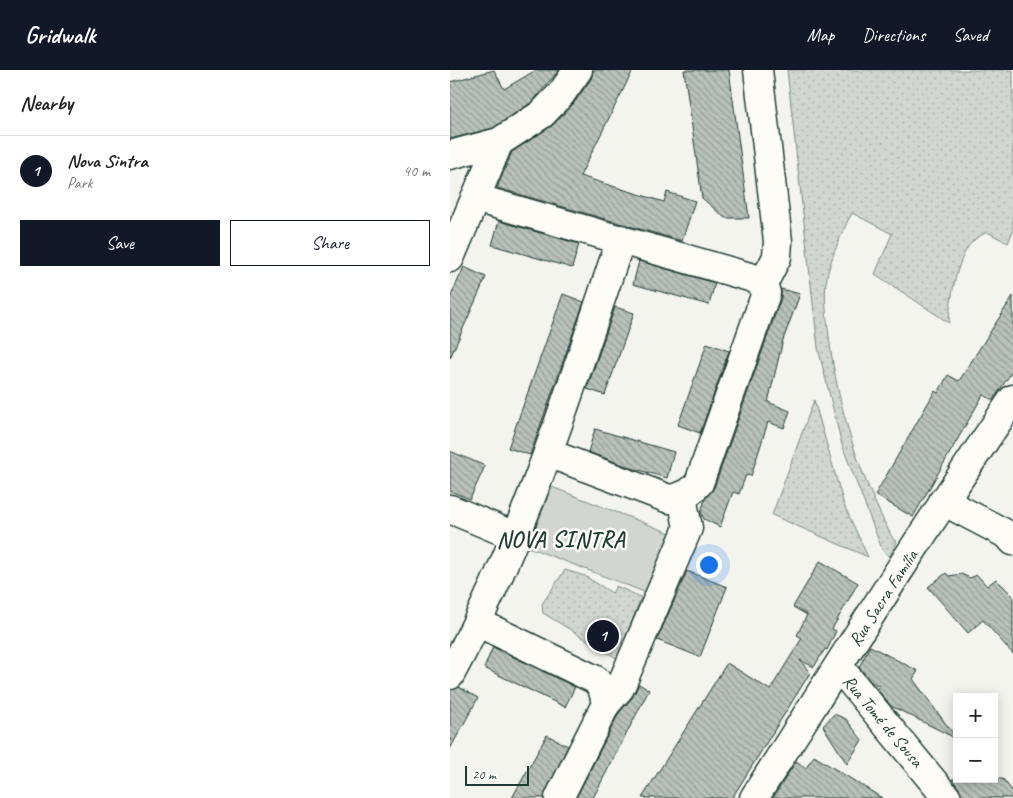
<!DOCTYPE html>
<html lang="en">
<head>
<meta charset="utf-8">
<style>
  :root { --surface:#fff; --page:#f2f2f2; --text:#222; --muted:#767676; --line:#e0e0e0; --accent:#111827 }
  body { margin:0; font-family:Caveat,sans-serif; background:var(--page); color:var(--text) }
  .controls { position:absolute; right:15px; bottom:15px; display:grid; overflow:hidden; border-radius:0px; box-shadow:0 2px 12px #0003 }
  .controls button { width:45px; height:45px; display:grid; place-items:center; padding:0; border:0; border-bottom:1px solid var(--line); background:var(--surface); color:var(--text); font:25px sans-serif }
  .scale { position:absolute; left:15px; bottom:12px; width:64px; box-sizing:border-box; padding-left:5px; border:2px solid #1f3d34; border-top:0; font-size:14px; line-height:18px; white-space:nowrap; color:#1f3d34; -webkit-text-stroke:4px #fdfcf7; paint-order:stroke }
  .you { position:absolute; left:258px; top:494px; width:18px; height:18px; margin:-12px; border:4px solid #fff; border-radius:50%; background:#1a73e8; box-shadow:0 0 0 8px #1a73e833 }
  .badge { display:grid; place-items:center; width:32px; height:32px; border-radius:50%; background:var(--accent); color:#fff; font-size:16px; font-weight:700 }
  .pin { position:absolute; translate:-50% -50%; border:2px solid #fff; box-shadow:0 1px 5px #0006 }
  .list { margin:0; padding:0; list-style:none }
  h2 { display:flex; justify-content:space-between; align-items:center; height:65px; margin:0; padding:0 20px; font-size:21px }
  h2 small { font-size:16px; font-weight:400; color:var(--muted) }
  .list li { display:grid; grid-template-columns:32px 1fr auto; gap:15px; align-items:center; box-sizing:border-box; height:70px; padding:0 20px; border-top:1px solid var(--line) }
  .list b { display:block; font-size:19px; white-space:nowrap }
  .list p { margin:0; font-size:16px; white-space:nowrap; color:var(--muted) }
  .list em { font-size:16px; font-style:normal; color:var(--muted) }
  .actions { display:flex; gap:10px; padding:15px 20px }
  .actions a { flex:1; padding:11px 0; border:1px solid var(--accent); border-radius:0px; text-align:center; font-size:18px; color:var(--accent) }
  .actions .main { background:var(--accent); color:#fff }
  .map { position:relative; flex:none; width:563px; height:728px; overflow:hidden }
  header { display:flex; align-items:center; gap:30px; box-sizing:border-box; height:70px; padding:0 25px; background:var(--accent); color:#fff }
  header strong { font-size:24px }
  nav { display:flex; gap:28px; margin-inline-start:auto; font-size:18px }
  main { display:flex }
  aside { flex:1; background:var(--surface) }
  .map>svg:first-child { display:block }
  .grass { fill:url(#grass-dots); stroke:#788a82 }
  .pitch { fill:#d1d6d1; stroke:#788a82 }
  .building { fill:url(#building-back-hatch); stroke:#1f3d34 }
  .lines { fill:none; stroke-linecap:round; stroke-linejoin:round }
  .minor-casing { stroke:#1f3d34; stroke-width:31 }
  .minor { stroke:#fdfcf7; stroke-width:28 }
  .labels { text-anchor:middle; stroke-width:5; stroke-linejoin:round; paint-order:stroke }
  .street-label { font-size:18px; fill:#1f3d34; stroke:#fdfcf7 }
  .district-label { font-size:22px; font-weight:bold; letter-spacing:1px; fill:#1f3d34; stroke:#fdfcf7 }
</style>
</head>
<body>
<header>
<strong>Gridwalk</strong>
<nav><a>Map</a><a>Directions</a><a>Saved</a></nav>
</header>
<main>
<aside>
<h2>Nearby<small></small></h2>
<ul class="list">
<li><span class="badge">1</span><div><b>Nova Sintra</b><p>Park</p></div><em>40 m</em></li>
</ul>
<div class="actions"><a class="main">Save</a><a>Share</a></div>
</aside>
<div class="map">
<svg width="563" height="728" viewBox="0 0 563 728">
  <defs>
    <pattern id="grass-dots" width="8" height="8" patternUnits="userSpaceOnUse" patternTransform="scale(1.25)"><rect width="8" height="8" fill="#d1d6d1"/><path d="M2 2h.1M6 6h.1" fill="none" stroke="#b3b9b4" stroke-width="1.8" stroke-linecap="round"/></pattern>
    <pattern id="building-back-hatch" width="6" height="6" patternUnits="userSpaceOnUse" patternTransform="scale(1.25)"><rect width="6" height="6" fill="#b9c1bb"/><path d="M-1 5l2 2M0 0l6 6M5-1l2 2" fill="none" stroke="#969e99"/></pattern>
  </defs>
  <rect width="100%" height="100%" fill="#f4f4ef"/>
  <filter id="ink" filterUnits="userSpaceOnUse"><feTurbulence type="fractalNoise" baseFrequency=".02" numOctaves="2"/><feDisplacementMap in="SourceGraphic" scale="10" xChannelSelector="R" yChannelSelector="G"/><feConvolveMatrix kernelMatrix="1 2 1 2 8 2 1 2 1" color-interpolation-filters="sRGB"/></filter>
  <g filter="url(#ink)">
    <path class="grass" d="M 337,0 L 563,0 L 563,161 L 558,173 L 537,162 C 532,165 524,169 521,173 C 506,191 500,230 499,253 L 425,204 L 442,164 L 402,143 C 393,159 381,188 377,206 C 373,226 377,247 379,267 C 388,338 409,405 443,469 L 447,472 L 439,487 L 432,479 L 392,375 L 368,278 Z
      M 364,330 L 394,435 L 418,487 L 322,445 Z
      M 115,500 L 135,506 L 162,523 L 166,516 L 191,527 L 168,589 L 93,543 L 92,534 Z"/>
    <path class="pitch" d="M 102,417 L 220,463 L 197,523 L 78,477 Z"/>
    <path class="building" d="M 44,0 L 54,19 L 86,0 L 109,0 L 82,32 L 43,58 L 0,69 L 0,12 Z
      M 143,0 L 183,0 L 130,106 L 214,132 L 217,122 L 245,131 L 232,171 L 47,118 L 62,82 L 103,55 L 124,33 L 141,9 Z
      M 234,0 L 279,0 L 299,148 L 275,148 L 252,128 Z
      M 49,151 L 129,174 L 122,198 L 42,175 Z
      M 189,191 L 265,213 L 259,235 L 183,214 Z
      M 14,197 L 36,207 L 0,288 L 0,228 Z
      M 331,219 L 350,224 L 333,270 L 318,332 L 340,341 L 334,358 L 318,352 L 301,406 L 296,405 L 289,424 L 283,422 L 270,457 L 254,449 L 251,442 L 255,429 L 264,418 L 331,228 Z
      M 113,224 L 134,232 L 80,385 L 58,378 Z
      M 563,226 L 563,300 L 543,330 L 533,325 L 463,447 L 425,425 L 485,321 L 488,323 L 498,305 L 509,311 Z
      M 165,237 L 184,243 L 155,325 L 137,319 Z
      M 257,273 L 279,281 L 250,363 L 228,355 Z
      M 145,359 L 224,382 L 217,408 L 182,398 L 138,382 Z
      M 0,381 L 35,396 L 20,429 L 0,421 Z
      M 370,491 L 408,513 L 382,559 L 386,561 L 377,580 L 375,579 L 364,597 L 350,590 L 360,603 L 282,728 L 192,728 L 277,593 L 320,620 L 352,568 L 347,565 L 357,545 L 343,537 Z
      M 237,501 L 277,517 L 250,587 L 207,570 Z
      M 496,503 L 499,506 L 511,504 L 520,508 L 527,505 L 537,516 L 546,509 L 563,526 L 563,584 L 533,550 L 518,563 L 478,517 Z
      M 420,576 L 468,601 L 463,609 L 507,669 L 441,636 L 427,619 L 429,616 L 421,612 L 409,597 Z
      M 43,577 L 125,617 L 115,637 L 34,598 Z
      M 189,614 L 199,620 L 143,728 L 126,728 L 169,643 L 182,628 Z
      M 9,617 L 28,628 L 0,679 L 0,620 Z
      M 384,644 L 396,649 L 412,670 L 397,694 L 373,656 Z
      M 97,665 L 118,676 L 94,728 L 62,728 Z
      M 364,686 L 432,728 L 323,728 L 346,691 L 356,698 Z
      M 502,709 L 553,709 L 563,722 L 563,728 L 513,728 L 509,718 Z"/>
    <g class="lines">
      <g class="minor-casing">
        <path id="minor" d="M 308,0 L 328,171 L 327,187 L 313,214
          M 0,85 L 49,72
          M 25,128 L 303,208 L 313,214 L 316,223 L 249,413 C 240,423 233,427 219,429 L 98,383
          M 0,188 L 49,72 L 92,44 L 111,24 L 128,0
          M 493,431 L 558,465 L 563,471
          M 0,439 L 67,467
          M 29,553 L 146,610 L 153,620 L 156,634 L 109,728
          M 388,596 L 497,728
          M 0,605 C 75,467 121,317 171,169
          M 156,634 L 170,618 L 238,458 L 232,427
          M 304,728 C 389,595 473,460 563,329"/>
      </g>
      <use href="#minor" class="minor"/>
    </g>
  </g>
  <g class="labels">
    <g class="street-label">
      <text transform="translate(433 528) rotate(-57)" y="6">Rua Sacra Família</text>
      <text transform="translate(433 651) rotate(50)" y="6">Rua Tomé de Sousa</text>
    </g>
    <g class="district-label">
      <text x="111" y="477">NOVA SINTRA</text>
    </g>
  </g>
</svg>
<div class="controls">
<button>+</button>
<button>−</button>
</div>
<div class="scale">20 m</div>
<div class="you"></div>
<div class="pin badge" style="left:153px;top:566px">1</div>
</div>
</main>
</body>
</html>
